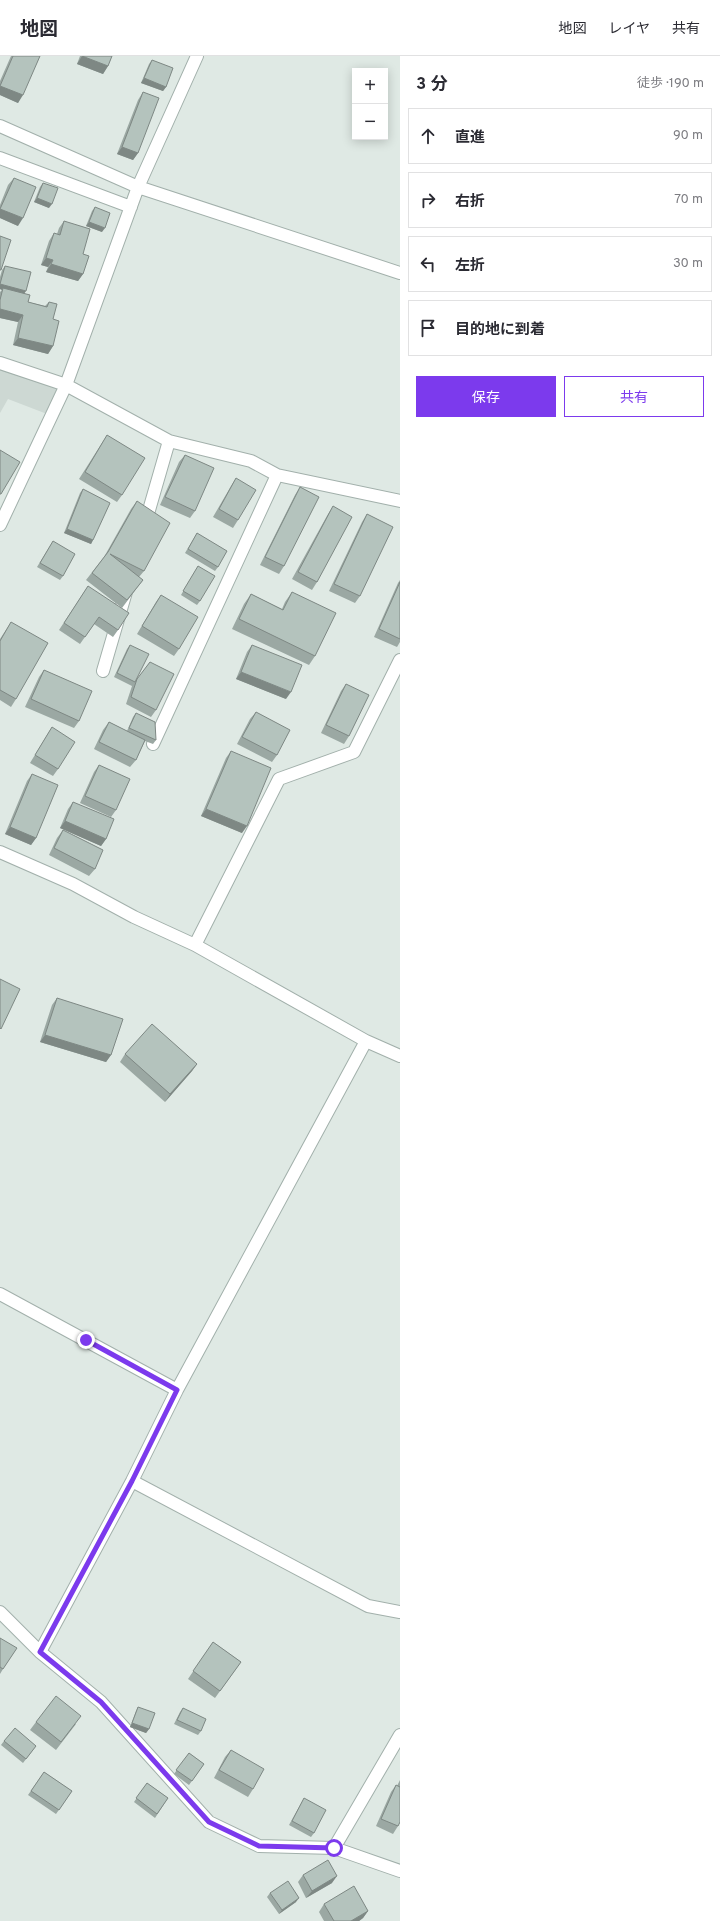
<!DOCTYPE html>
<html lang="ja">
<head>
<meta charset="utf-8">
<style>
  :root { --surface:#fff; --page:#f2f2f3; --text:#2b2b33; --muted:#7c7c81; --line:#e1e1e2; --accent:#7c3aed }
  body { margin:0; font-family:Overpass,"Noto Sans JP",sans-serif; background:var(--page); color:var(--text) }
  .controls { position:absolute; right:12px; top:12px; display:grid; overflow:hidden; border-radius:0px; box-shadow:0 2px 10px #0003 }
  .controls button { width:36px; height:36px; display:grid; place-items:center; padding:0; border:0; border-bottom:1px solid var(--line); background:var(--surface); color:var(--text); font:20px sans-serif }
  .stop { position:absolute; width:12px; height:12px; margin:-9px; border:3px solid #7c3aed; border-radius:50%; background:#fff }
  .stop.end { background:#7c3aed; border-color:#fff; box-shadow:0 1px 4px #0008 }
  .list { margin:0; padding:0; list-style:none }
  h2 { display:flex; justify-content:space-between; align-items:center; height:52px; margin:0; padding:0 16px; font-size:17px }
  h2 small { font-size:13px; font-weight:400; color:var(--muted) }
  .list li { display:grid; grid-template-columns:26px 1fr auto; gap:12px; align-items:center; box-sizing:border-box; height:56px; margin:0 8px 8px; padding:0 8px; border:1px solid var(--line); border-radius:0px }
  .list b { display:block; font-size:15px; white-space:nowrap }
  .list em { font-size:13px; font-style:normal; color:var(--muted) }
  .actions { display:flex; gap:8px; padding:12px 16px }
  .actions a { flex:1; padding:9px 0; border:1px solid var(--accent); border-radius:0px; text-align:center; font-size:14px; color:var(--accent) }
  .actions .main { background:var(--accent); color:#fff }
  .icon { flex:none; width:22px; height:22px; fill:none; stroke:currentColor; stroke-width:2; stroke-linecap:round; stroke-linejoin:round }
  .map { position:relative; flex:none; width:400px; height:1865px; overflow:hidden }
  header { display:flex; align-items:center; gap:24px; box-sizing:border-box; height:56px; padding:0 20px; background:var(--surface); border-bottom:1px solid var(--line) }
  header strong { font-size:19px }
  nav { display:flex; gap:22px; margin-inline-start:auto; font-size:14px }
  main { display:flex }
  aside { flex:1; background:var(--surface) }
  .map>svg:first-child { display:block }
  .built { fill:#cdd8d3 }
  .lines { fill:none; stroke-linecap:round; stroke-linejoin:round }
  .minor-casing { stroke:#a2b0ab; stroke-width:14 }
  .minor { stroke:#fff; stroke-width:12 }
  .wall { fill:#9ba8a3 }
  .shaded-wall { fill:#7e8884 }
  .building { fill:#b4c3bd; stroke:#7e8884 }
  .route { stroke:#7c3aed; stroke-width:5 }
</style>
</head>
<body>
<header>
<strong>地図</strong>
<nav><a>地図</a><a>レイヤ</a><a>共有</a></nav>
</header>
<main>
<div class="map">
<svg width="400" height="1865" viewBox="0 0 400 1865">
  <rect width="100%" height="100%" fill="#dfe9e4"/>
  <path class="built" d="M 0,307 L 63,327 L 47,358 L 8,343 L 0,357 Z"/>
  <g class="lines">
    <g class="minor-casing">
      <path id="minor" d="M 0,70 L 138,131 L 400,217
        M 0,102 L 131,151
        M 0,307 L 66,329 L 169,385 L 251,405 L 277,419 L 400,445
        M 145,468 L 169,385
        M 0,469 L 66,329 L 138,131 L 197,0
        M 103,615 L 126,536
        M 153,688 L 277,419
        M 0,796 L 73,828 L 134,861 L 195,889 L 366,985 L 400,1000
        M 195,889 L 279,723 L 354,696 L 400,604
        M 0,1238 L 177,1334
        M 132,1425 L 368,1550 L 400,1556
        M 0,1556 L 40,1596 L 101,1646 L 209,1766 L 259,1790 L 334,1792 L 400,1815
        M 40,1596 L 132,1425 L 177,1334 L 366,985
        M 334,1792 L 400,1679"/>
    </g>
    <use href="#minor" class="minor"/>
  </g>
  <path class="wall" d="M 11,0 L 40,0 L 18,47 L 0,39 L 0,25 Z
    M 80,0 L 112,0 L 108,10 L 103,18 L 77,8 Z
    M 152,4 L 166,31 L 163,35 L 141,27 L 149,8 Z
    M 143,36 L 138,97 L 133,104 L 117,98 L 138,44 Z
    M 14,122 L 18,170 L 0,162 L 0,149 L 8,129 Z
    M 43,127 L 49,152 L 34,146 L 40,131 Z
    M 95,151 L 102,176 L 86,170 L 92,155 Z
    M 64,165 L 83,198 L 83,218 L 78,225 L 46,216 L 48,211 L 41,209 L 49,185 L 54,177 L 57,178 L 59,172 Z
    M 5,210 L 25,237 L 28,246 L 45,250 L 49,246 L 53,263 L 53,290 L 48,298 L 13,289 L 18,266 L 0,262 L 0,236 L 2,234 L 0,233 L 0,221 L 2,214 Z
    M 107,379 L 122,439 L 117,446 L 79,423 Z
    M 185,399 L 195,455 L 190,462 L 160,449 L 179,406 Z
    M 236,422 L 238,464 L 233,472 L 213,461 L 231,430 Z
    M 300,431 L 284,510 L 279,518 L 260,509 L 295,439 Z
    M 83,433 L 93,484 L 91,488 L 64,477 L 80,437 Z
    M 137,445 L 144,515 L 139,521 L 143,524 L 122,552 L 86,524 L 104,501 L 131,453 Z
    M 333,450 L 317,526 L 312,534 L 292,523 L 328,458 Z
    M 367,458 L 360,540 L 355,547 L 329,535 L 362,466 Z
    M 197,477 L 218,511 L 215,515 L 185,497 Z
    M 53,485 L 63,520 L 60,524 L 37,511 Z
    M 198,510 L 200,545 L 197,549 L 181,539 Z
    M 400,524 L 400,586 L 397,591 L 374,581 L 398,527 Z
    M 88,530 L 118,574 L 113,581 L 94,568 L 80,588 L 59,574 Z
    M 292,536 L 315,600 L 309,609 L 232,573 L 244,548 L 251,538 L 282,553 L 285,546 Z
    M 161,539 L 179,593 L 174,600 L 137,578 L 156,546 Z
    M 11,566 L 16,643 L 11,651 L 0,644 L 0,583 Z
    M 130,589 L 135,626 L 150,606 L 156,654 L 151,661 L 126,648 L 132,630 L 114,621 L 127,593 Z
    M 252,589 L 286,643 L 236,623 L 247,596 Z
    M 44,614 L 79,665 L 74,672 L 25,651 L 39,621 Z
    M 346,628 L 349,680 L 344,688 L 321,677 L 341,635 Z
    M 256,656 L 277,699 L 272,706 L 237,688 L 250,663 Z
    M 136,657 L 156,684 L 153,688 L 145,685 L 136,704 L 130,711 L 94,693 L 103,674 L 109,666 L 127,675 L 133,661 Z
    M 52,671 L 58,713 L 53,720 L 30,707 L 47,679 Z
    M 231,695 L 242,777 L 201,760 L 226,702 Z
    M 99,709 L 116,754 L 111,761 L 80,747 L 94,716 Z
    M 32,718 L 36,782 L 31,789 L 5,778 L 27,725 Z
    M 73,746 L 106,783 L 101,790 L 60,772 L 68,753 Z
    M 63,774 L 95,813 L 89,820 L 49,799 L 57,782 Z
    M 57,942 L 111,999 L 106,1006 L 40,986 L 52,949 Z
    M 125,998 L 197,1008 L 192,1015 L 165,1046 L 120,1006 Z
    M 0,1582 L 3,1613 L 0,1618 Z
    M 213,1586 L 241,1606 L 215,1642 L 188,1623 Z
    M 138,1651 L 149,1673 L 146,1677 L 130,1671 L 136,1655 Z
    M 183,1652 L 201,1675 L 198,1679 L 174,1668 L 180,1656 Z
    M 36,1666 L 76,1668 L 56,1694 L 30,1674 Z
    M 4,1685 L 36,1690 L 23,1707 L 1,1689 Z
    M 231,1694 L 253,1733 L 248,1741 L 214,1722 L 225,1701 Z
    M 189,1697 L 204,1708 L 189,1729 L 174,1718 Z
    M 44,1716 L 72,1735 L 56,1758 L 28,1739 Z
    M 400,1724 L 400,1766 L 398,1770 L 393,1778 L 376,1770 L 391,1736 L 396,1729 L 397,1730 Z
    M 147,1727 L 168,1742 L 155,1762 L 134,1746 Z
    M 304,1742 L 314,1777 L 311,1781 L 289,1769 Z
    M 303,1819 L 332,1827 L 306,1842 L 298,1826 Z
    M 270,1837 L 296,1846 L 279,1858 L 267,1841 Z
    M 324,1848 L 368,1855 L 363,1862 L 359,1865 L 324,1865 L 319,1856 Z"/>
  <path class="shaded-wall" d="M 82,0 L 108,10 L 103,18 L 77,8 Z
    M 144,22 L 166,31 L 163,35 L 141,27 Z
    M 0,30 L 23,39 L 18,47 L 0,39 Z
    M 122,91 L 138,97 L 133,104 L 117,98 Z
    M 37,142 L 52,148 L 49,152 L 34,146 Z
    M 0,153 L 23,162 L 18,170 L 0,162 Z
    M 89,166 L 105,172 L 102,176 L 86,170 Z
    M 46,202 L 53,204 L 48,211 L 41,209 Z
    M 51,208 L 83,218 L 78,225 L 46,216 Z
    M 0,228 L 26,235 L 23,239 L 3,232 L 2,234 L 0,233 Z
    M 0,253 L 23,259 L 18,266 L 0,262 Z
    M 18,282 L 53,290 L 48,298 L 13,289 Z
    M 67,473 L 93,484 L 91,488 L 64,477 Z
    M 241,616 L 291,636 L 286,643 L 236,623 Z
    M 206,753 L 247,770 L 242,777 L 201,760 Z
    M 65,765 L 106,783 L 101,790 L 60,772 Z
    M 10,771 L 36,782 L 31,789 L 5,778 Z
    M 45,979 L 111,999 L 106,1006 L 40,986 Z
    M 197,1008 L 192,1015 L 165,1046 L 170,1038 Z
    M 132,1667 L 149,1673 L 146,1677 L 130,1671 Z
    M 337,1820 L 332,1827 L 306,1842 L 312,1835 Z
    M 299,1842 L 296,1846 L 279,1858 L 282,1854 Z
    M 368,1855 L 363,1862 L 359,1865 L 351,1865 Z"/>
  <path class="building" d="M 13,0 L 40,0 L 23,39 L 0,30 Z
    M 82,0 L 112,0 L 108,10 Z
    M 152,4 L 173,12 L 166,31 L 144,22 Z
    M 143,36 L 159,42 L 138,97 L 122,91 Z
    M 14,122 L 36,131 L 23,162 L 0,153 Z
    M 43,127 L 58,132 L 52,148 L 37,142 Z
    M 95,151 L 110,157 L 105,172 L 89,166 Z
    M 64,165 L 90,173 L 83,198 L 89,200 L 83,218 L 51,208 L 53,204 L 46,202 L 54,177 L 60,179 Z
    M 0,180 L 11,184 L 1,214 L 0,214 Z
    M 5,210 L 31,216 L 26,235 L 0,228 Z
    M 3,232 L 30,239 L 28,246 L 47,251 L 49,246 L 57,248 L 53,263 L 59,265 L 53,290 L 18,282 L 23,259 L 0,253 L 0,244 Z
    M 107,379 L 145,402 L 122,439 L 85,416 Z
    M 0,394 L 20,406 L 1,438 L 0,438 Z
    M 185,399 L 214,412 L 195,455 L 165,441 Z
    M 236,422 L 256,434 L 238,464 L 219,453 Z
    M 300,431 L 319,441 L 284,510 L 265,501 Z
    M 83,433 L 110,447 L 93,484 L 67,473 Z
    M 137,445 L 170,467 L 144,515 L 110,498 L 143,524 L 127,544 L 92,517 L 108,496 Z
    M 333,450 L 352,461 L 317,526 L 298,516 Z
    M 367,458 L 393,471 L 360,540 L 334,528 Z
    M 197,477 L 227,495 L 218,511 L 188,493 Z
    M 53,485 L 75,498 L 63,520 L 40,507 Z
    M 198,510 L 215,520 L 200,545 L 183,535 Z
    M 400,526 L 400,583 L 379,573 Z
    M 88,530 L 129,557 L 118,574 L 99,561 L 85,581 L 64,567 Z
    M 292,536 L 336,557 L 315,600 L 239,563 L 251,538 L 283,554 Z
    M 161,539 L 198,561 L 179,593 L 142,570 Z
    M 11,566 L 48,587 L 16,643 L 0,634 L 0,585 Z
    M 130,589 L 149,598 L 135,626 L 117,617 Z
    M 252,589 L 302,609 L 291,636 L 241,616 Z
    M 150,606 L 174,618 L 156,654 L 131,641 L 137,623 Z
    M 44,614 L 92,635 L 79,665 L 31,643 Z
    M 346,628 L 369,639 L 349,680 L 326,669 Z
    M 256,656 L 290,674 L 277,699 L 242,681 Z
    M 136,657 L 155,666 L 156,684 L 129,672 Z
    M 109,666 L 145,684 L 136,704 L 99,686 Z
    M 52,671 L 75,686 L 58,713 L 35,699 Z
    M 231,695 L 271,712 L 247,770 L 206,753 Z
    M 99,709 L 130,723 L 116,754 L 85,740 Z
    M 32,718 L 58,729 L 36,782 L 10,771 Z
    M 73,746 L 114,763 L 106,783 L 65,765 Z
    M 63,774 L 103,794 L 95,813 L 54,792 Z
    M 0,923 L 20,933 L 1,973 L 0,972 Z
    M 57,942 L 123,963 L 111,999 L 45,979 Z
    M 152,968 L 197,1008 L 170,1038 L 125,998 Z
    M 0,1582 L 17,1592 L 3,1613 L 0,1611 Z
    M 213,1586 L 241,1606 L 220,1635 L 193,1615 Z
    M 56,1640 L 81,1660 L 61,1686 L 36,1666 Z
    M 138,1651 L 155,1657 L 149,1673 L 132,1667 Z
    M 183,1652 L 206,1663 L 201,1675 L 177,1664 Z
    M 15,1672 L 36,1690 L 26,1703 L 4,1685 Z
    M 231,1694 L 264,1713 L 253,1733 L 219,1714 Z
    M 189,1697 L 204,1708 L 192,1725 L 176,1714 Z
    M 44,1716 L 72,1735 L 59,1754 L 31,1735 Z
    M 147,1727 L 168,1742 L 157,1758 L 136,1742 Z
    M 396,1729 L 400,1731 L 400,1766 L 398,1770 L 381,1763 Z
    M 304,1742 L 326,1754 L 314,1777 L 292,1765 Z
    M 328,1804 L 337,1820 L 312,1835 L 303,1819 Z
    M 288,1825 L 299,1842 L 282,1854 L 270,1837 Z
    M 354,1830 L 368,1855 L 351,1865 L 334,1865 L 324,1848 Z"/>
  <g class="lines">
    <path class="route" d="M 86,1284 L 177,1334 L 132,1425 L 40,1596 L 101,1646 L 209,1766 L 259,1790 L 334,1792"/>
  </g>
</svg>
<div class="controls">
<button>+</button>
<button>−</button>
</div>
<div class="stop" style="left:334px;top:1792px"></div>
<div class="stop end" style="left:86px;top:1284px"></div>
</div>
<aside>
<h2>3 分<small>徒歩 · 190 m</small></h2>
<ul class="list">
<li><svg class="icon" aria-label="ahead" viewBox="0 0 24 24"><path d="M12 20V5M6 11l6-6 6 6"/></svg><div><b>直進</b></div><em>90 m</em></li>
<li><svg class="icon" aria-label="right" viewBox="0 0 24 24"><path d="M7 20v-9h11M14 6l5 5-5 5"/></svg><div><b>右折</b></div><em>70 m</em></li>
<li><svg class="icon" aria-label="left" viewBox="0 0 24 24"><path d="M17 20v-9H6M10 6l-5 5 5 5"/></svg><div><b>左折</b></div><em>30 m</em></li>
<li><svg class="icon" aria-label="arrive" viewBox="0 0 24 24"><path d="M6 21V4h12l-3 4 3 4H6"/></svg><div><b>目的地に到着</b></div></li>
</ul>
<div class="actions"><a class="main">保存</a><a>共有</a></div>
</aside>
</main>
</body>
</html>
